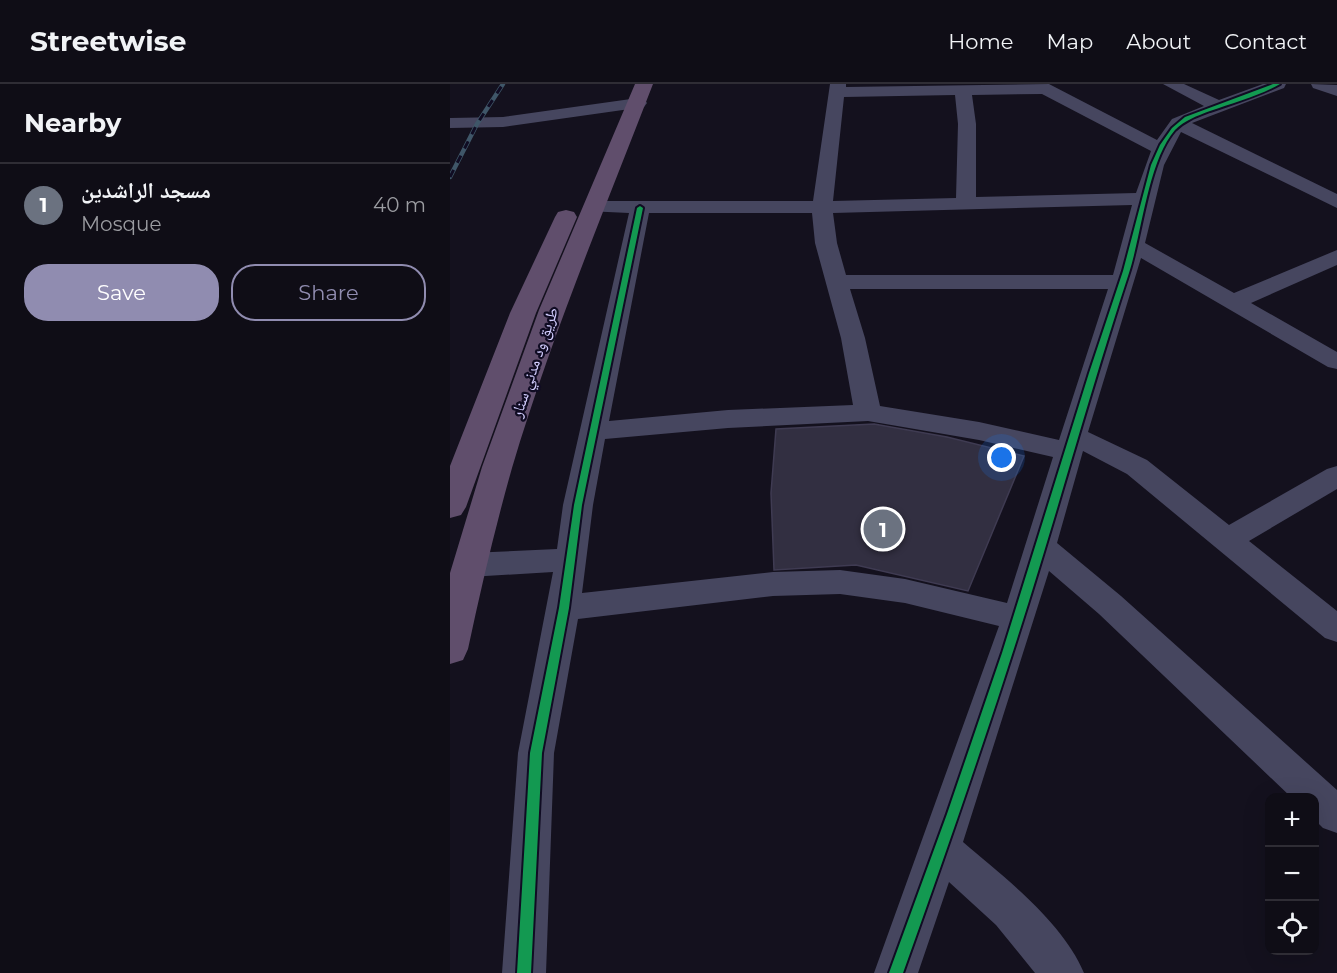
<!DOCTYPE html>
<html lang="en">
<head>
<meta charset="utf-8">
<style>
  :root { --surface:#0f0d16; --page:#18161f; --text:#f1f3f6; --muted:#9b9ca1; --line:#2f2d35; --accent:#908cb0 }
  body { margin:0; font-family:Montserrat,"Noto Naskh Arabic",sans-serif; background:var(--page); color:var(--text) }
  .controls { position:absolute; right:18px; bottom:18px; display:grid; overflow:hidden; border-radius:12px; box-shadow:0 6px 24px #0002 }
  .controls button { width:54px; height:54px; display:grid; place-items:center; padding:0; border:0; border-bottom:2px solid var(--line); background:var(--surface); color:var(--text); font:30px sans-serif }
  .you { position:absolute; left:552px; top:374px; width:21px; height:21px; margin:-15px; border:4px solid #fff; border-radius:50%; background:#1a73e8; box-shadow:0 0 0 9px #1a73e833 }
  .badge { display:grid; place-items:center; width:39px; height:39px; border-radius:50%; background:var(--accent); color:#fff; font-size:20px; font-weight:700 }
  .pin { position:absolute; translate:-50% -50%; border:3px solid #fff; box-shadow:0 2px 6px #0006 }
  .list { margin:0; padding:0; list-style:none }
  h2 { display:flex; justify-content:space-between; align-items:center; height:78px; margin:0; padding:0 24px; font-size:26px }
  h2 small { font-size:20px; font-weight:400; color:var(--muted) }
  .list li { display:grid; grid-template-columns:39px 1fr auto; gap:18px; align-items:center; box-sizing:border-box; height:84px; padding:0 24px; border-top:2px solid var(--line) }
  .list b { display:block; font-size:22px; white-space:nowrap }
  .list p { margin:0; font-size:20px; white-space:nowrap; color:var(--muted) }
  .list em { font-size:20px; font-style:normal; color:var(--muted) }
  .actions { display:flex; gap:12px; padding:18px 24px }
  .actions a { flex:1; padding:14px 0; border:2px solid var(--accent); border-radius:24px; text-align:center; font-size:21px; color:var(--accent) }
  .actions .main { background:var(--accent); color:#fff }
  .icon { flex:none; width:33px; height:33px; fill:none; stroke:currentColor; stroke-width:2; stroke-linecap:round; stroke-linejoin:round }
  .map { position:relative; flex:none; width:887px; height:889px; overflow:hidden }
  header { display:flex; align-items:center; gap:36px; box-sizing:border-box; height:84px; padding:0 30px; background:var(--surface); border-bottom:2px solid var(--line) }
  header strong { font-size:28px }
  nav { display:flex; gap:33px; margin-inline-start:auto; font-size:21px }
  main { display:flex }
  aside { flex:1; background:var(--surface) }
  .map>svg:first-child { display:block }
  .building { fill:#322f41; stroke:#3f3b52; stroke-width:1.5 }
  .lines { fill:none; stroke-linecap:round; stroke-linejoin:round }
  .minor { fill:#46465f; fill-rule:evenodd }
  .trunk { fill:#604e6c; fill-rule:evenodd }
  .rail-casing { stroke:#3f5668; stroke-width:4.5 }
  .rail { stroke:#100c23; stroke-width:3; stroke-dasharray:8; stroke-linecap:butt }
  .cycleway-casing { stroke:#100c23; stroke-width:4 }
  .cycleway { fill:#139951; fill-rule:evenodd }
  .labels { text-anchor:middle; stroke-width:4.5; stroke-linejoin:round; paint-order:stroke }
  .street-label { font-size:16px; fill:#d3ceff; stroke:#100c23 }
</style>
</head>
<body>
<header>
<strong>Streetwise</strong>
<nav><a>Home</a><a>Map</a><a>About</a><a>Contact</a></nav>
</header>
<main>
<aside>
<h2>Nearby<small></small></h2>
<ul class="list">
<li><span class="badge" style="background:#6b7280">1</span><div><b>مسجد الراشدين</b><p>Mosque</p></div><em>40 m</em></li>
</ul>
<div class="actions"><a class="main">Save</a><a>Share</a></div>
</aside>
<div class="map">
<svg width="887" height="889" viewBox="0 0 887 889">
  <rect width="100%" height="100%" fill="#14111e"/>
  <path class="building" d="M 424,340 L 497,353 L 574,372 L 518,507 L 406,481 L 324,486 L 321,409 L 326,345 Z"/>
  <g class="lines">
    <path class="minor" d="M 380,0 L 396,0 L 396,3 L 599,0 L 707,56 L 722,35 L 754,22 L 713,0 L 734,0 L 769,16 L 813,0 L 836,0 L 834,4 L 742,39 L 887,110 L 887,124 L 731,48 L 714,81 L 695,159 L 784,209 L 887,166 L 887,181 L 801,219 L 887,268 L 887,285 L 878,283 L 691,174 L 638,348 L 697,376 L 779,441 L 877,385 L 887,382 L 887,405 L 799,457 L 887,527 L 887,558 L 875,554 L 677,390 L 633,367 L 607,459 L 671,512 L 887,706 L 887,749 L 873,744 L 864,735 L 864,714 L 842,714 L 649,530 L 599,487 L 513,758 C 554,793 613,838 634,889 L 585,889 L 546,841 L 499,798 L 468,889 L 424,889 L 549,542 L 455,519 L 390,510 L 323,512 L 128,535 L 104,669 L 96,889 L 52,889 L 68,669 L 103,488 L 19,493 L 8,489 L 3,481 L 8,473 L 19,469 L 107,465 L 113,421 L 179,129 L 136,127 L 133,123 L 136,119 L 143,117 L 363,117 ZM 592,10 L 701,67 L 686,109 L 526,113 L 526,40 L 522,11 ZM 505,11 L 508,40 L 506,114 L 383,117 L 394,13 ZM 682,121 L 663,191 L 396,191 L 387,159 L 383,129 ZM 199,129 L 362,129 L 365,159 L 391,254 L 403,321 L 278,326 L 159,337 ZM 400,205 L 658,205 L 609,356 L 529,338 L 430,322 L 415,254 ZM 418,337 L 529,356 L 603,373 L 557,519 L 455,495 L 390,486 L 323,488 L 132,509 L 143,421 L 155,355 L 278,344 Z
      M 861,0 L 887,1 L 887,12 L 863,4 Z
      M 188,14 L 194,15 L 197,19 L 194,23 L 53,43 L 0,44 L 0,34 L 53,33 Z"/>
    <path class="trunk" d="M 185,0 L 203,0 C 154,127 101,253 62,384 C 45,444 31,504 18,565 L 13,576 L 0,580 L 0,489 L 32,383 L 89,226 Z
      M 116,126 L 124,128 L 127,133 L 86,229 L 16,423 L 11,431 L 0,434 L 0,382 L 60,229 L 105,133 L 108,128 Z"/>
    <g class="rail-casing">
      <path id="rail" d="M 0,93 L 27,40 L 53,0"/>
    </g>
    <use href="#rail" class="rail"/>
    <g class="cycleway-casing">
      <path id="cycleway" d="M 823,0 L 830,0 C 809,12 783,19 760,27 C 747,32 735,36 725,46 C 698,77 692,149 679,189 C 643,298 613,408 579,517 C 540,642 497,766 453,889 L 439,889 L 497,730 L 552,569 L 639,289 L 673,187 L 701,81 L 710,61 L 722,44 L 735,33 Z
        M 190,122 L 193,124 L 132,421 L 119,524 L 92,669 L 81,889 L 67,889 L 80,669 L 109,524 L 124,421 L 187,124 Z"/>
    </g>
    <use href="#cycleway" class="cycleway"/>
  </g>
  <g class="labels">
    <g class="street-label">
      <text transform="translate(84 278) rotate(-71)" y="6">طريق ود مدني سنار</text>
    </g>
  </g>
</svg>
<div class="controls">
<button>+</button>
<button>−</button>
<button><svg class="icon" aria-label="locate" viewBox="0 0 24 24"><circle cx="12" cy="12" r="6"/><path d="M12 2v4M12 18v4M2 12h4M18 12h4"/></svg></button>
</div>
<div class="you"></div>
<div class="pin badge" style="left:433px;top:445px;background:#6b7280">1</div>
</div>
</main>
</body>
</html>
